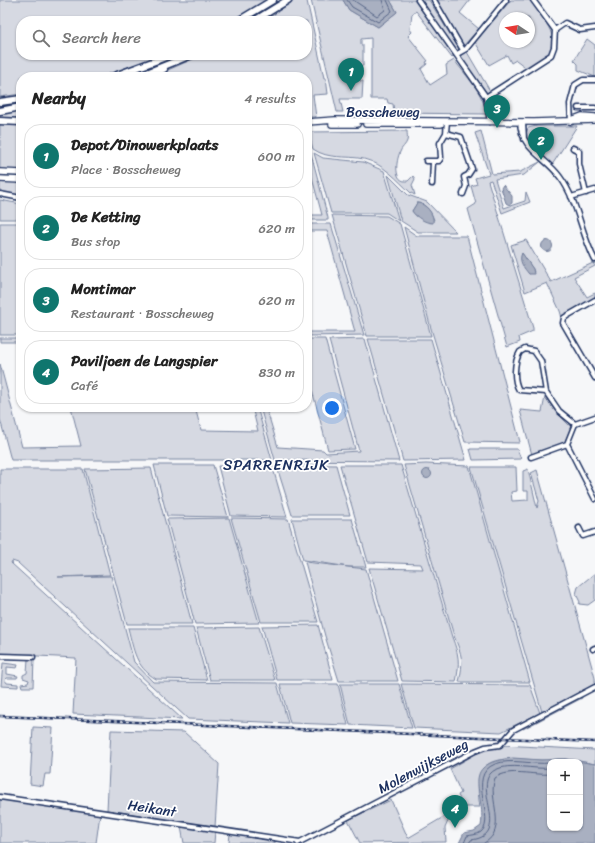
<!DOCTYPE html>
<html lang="en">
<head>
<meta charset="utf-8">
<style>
  :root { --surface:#fff; --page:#f2f2f2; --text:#222; --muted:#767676; --line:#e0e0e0; --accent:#0f766e }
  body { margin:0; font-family:Sriracha,sans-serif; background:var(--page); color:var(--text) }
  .controls { position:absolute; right:12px; bottom:12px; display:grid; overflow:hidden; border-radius:8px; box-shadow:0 1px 3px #0004 }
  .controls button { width:36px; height:36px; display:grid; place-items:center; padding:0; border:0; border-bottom:1px solid var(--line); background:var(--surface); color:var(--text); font:20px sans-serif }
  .compass { position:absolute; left:499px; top:12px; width:36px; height:36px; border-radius:50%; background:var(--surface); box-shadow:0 1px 3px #0004; rotate:282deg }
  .you { position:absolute; left:332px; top:408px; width:14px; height:14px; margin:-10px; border:3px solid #fff; border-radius:50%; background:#1a73e8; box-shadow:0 0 0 6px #1a73e833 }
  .badge { display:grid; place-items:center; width:26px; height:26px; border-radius:50%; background:var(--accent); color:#fff; font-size:13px; font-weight:700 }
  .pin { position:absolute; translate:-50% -33px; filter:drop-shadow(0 1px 2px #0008) }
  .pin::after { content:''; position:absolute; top:21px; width:14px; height:12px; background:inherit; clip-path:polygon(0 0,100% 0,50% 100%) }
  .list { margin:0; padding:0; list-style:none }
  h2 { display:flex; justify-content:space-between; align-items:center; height:52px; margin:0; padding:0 16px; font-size:17px }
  h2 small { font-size:13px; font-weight:400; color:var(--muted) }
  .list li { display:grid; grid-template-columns:26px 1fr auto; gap:12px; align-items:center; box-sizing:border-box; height:64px; margin:0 8px 8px; padding:0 8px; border:1px solid var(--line); border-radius:16px }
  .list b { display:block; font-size:15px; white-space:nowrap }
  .list p { margin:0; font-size:13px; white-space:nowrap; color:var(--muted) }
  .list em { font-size:13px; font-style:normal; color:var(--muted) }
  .icon { flex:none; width:22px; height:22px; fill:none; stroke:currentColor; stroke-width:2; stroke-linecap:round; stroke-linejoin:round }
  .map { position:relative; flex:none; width:595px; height:843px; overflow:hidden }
  .search { position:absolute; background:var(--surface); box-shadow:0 1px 3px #0004; left:16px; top:16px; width:296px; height:44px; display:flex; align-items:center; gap:10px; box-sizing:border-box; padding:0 14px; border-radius:16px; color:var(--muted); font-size:15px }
  .panel { position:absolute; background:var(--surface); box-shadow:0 1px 3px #0004; left:16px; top:72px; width:296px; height:340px; border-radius:16px }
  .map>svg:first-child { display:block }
  .green { fill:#d6d9e2; stroke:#7884a0; fill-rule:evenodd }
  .water { fill:#a9b0c1; stroke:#707c99; fill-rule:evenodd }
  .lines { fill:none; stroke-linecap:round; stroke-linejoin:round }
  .shore { stroke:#546386; stroke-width:1 }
  .minor-casing { stroke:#1b2f5e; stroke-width:7 }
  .major-casing { stroke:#1b2f5e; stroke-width:8 }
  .highway-casing { stroke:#1b2f5e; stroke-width:9 }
  .minor { stroke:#fff; stroke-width:4 }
  .major { stroke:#fff; stroke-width:5.5 }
  .highway { stroke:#fff; stroke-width:6 }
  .rail-casing { stroke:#1b2f5e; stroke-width:2.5 }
  .rail { stroke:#fff; stroke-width:1; stroke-dasharray:3; stroke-linecap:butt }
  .labels { text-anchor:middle; stroke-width:3.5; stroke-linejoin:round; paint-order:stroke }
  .street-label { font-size:14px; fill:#1b2f5e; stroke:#fff }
  .neighbourhood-label { font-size:15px; letter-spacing:1px; fill:#1b2f5e; stroke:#fff }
</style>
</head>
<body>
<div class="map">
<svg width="595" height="843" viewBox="0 0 595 843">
  <rect width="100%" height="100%" fill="#f6f7f9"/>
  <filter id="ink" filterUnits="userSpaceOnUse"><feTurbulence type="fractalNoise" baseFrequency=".025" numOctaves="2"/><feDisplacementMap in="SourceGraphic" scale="8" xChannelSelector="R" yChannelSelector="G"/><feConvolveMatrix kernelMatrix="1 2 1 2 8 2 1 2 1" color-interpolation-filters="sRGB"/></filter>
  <g filter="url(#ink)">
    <path class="green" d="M 0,0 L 267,0 L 233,21 L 21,21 L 21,55 L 161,55 L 101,77 L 21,77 L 21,94 L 0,97 Z
      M 295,0 L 308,0 L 307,1 L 324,78 L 326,78 L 328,94 L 313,95 L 316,117 L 307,117 L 307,77 L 152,77 L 202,55 L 307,55 L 307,21 L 264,21 Z
      M 311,0 L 343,0 L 349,10 L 378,27 L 397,12 L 390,0 L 414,0 L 454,56 L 452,58 L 416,11 L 412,14 L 410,29 L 412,32 L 408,36 L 428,61 L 426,62 L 427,64 L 421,69 L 430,85 L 447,74 L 446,65 L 454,60 C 466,76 484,93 486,114 L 394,113 L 393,104 L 388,103 L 387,99 L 371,99 L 371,38 L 361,39 L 361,45 L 363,45 L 363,66 L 361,66 L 360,81 L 363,81 L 362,99 L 340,99 L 343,112 L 337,112 Z
      M 420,0 L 429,0 L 459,49 L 457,51 L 452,49 Z
      M 435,0 L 470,0 L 460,13 L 479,29 L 463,46 Z
      M 511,0 L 530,0 C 540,15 564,39 547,56 C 542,61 534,65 528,69 L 516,60 L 511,63 L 507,55 L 489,65 L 475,42 L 467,52 L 490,91 L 487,93 L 460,56 L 475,42 ZM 505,18 L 529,18 L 529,42 L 505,42 Z
      M 587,39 L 595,45 L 595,77 L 578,70 L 578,64 L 574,60 Z
      M 21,110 L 21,118 L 0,118 L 0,114 Z
      M 0,122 L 21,123 L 21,171 L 0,171 Z
      M 537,126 L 577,126 L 552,165 L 527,140 L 526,134 L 528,128 Z
      M 407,131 C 407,134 408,139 407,141 C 406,145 401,148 400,152 C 396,161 393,183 408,181 L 413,176 L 415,179 L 412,185 L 415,195 L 411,193 C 397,180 384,164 364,159 C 345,155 329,160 313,149 L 308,132 Z
      M 481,131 L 492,174 L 520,172 L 540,162 L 524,175 L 495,179 L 504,208 L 525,201 L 526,192 L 530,202 L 502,213 L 491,180 L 488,181 L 533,328 L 533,331 L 519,337 L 520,342 L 507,347 L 468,209 L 476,204 L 471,186 L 477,184 L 475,178 L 489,174 L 475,133 Z
      M 307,138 L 328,218 L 328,220 L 307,220 L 307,215 L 322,215 L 307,159 Z
      M 314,153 L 323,158 L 363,162 L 384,171 L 399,221 L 387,213 L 331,213 Z
      M 388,175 L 408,195 L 427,202 L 456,232 L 418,232 L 401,221 ZM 417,203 C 426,203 431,212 434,220 L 416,216 L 412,211 Z
      M 0,181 L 21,182 L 21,196 L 0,192 Z
      M 0,200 L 21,204 L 21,219 L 0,219 Z
      M 332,215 L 387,216 L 400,224 L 431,336 L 367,336 Z
      M 0,223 L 21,223 L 21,335 L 0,335 Z
      M 308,224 L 331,224 L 364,335 L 307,336 L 307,332 L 355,332 L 327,231 L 309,231 Z
      M 404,227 L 417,236 L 467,236 L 520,442 L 519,443 L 465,442 L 430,325 Z
      M 526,240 L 551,282 L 593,263 L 595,266 L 574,277 L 587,297 L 595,293 L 595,298 L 569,312 L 562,318 L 560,311 L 547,283 L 525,292 L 511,245 ZM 522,253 L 533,269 L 534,272 L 529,274 L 521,259 Z
      M 0,338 L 21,338 L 21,342 L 0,342 Z
      M 307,339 L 325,339 L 355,449 L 328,450 L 307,371 Z
      M 365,339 L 399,461 L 275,460 L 260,407 L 266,407 L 278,447 L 323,450 L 326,453 L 359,451 L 329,340 Z
      M 368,339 L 431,339 L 466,460 L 403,461 Z
      M 0,364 L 22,447 L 81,446 L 71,407 L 195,407 L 201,430 L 258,431 L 252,407 L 257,407 L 272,460 L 11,460 L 0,419 Z
      M 545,397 L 555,411 L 571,427 L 564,444 L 532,455 L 520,410 L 542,412 Z
      M 470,449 L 517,449 L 521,459 L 473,460 Z
      M 276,464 L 336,465 L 350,515 L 292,515 Z
      M 426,464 L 469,466 L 530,682 L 459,682 C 464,661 462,655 454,636 L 404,465 Z
      M 154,465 L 213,465 L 228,517 L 167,516 Z
      M 272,465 L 287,517 L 231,516 L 218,466 Z
      M 340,465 L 401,465 L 452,637 C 459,655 460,662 456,682 L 402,681 L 369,568 L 423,569 L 421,564 L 368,562 Z
      M 471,467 L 516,467 L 517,491 L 511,492 L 512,501 L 528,500 L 528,491 L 523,491 L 523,471 L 528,469 L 537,508 L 539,501 L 531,473 L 537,470 L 595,678 L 595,684 L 542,712 Z
      M 151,468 L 192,624 L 127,624 L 85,469 Z
      M 0,469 L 83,469 L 110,575 L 58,577 L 111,576 L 134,662 L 153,682 L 277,683 L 288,723 L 188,719 L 18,563 L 12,561 L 11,563 L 182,719 L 73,714 L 76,658 L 0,654 Z
      M 229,518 L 259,623 L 195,624 L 167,519 Z
      M 231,518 L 288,519 L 318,622 L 261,622 Z
      M 292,519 L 352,519 L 366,567 L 349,567 L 303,560 Z
      M 305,562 L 366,569 L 398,681 L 339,681 L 325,636 Z
      M 595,573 L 595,600 L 588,605 L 579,604 L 580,602 L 576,594 L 578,587 Z
      M 318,625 L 333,680 L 277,680 L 262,626 Z
      M 259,627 L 275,680 L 210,680 L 196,628 Z
      M 128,628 L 193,628 L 207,680 L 156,679 C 135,666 134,651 128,628 Z
      M 28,659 L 34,659 L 33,687 L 22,687 L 21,684 L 28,683 L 29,680 L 23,678 L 23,675 L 27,673 Z
      M 3,663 L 18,665 L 17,668 L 7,667 L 7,674 L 18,676 L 17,678 L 7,678 L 5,680 L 7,683 L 18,684 L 18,687 L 1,686 Z
      M 280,684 L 338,684 L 348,725 L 290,723 Z
      M 340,684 L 399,684 L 412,728 L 350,725 Z
      M 401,684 L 530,685 L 540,713 L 501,732 L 414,728 Z
      M 582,696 L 582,698 L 523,729 L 522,727 Z
      M 33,727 L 53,728 L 50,774 L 45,774 L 43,786 L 30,784 Z
      M 111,730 L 184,732 L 219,764 L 215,827 L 107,810 Z
      M 502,745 L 595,750 L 595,764 C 585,762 575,760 565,759 C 557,758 548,761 540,760 C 498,758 471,753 480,807 L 463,807 L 458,795 L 461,793 L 450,769 L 484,749 Z
      M 0,799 L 100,814 L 96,843 L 0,843 Z
      M 391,800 L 408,838 L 452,812 L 445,828 L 446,842 L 360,843 L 348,820 Z
      M 181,827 L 215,831 L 214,843 L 184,843 Z
      M 230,834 L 275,841 L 275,843 L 229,843 Z"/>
    <path class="water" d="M 343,0 L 390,0 L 397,12 L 378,27 L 349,10 Z
      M 503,185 L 512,196 L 512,203 L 509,205 L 506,203 L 501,188 Z
      M 417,203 C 425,203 435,214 433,223 C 425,223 416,217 412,211 Z
      M541.5 246a5.5 5.5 0 1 1 11 0a5.5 5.5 0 1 1-11 0Z
      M 522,253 L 533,269 L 534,274 L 529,274 C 524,268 518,261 522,253 Z
      M422.5 474a4.5 4.5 0 1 1 9 0a4.5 4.5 0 1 1-9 0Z
      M 513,758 L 541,760 L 565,759 L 595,764 L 595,843 L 459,843 L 464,833 L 474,831 L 481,826 C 487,792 456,764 513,758 ZM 550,762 L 580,762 L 580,828 L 550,828 Z"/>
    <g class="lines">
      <path class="shore" d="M 347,0 L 352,7 L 378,22 L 392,11 L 387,0
        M 353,0 L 377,16 L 385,10 L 382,0
        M 464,843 L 467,836 C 471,835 477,835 481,832 C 497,819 465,776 495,764 C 511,758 533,765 550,763
        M 469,843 L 471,840 C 514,835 469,784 495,770 C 510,762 534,770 550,768
        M 484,843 C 509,830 487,799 495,778 C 510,767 533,776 550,774"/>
      <g class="minor-casing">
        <path id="minor" d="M 418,0 L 486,97 L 490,122
          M 434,0 L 463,50
          M 555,30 L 565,23 L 580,30 L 595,28
          M 457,54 L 466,49 L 506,0
          M 486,97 L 551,55 L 554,47 L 555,30 L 533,0
          M 578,108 L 595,108
          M 447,121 L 446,133 L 461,137 L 472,169 L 468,175 L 464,177 L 466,186 L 463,194
          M 520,122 C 521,150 546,157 560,177 C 578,201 581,234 595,260
          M 523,122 L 524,139
          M 571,122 L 570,104 L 575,85 L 583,80 L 595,80
          M 573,148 L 579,151 L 579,164 L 586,193
          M 426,161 L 439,161 L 441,158 L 440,143 L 446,133
          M 432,184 L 433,161
          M 0,194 L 21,198
          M 571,197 L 595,190
          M 595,300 L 567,316 L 564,318 L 563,323 L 595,378
          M 546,392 L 541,361 L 534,351 L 525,349 L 520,352 C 514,362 513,380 519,390 L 546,392 L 559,411 L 575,424
          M 567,444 L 595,499
          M 531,457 L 567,444 L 575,424 L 595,417
          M 579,528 L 583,536 L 595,532
          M 593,649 L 595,648
          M 0,656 L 33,657
          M 0,797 L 300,842
          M 298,843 L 475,751 L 485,747 L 500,745 L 513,730 L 595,687"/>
      </g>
      <g class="major-casing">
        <path id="major" d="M 574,119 L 582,116 L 595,117
          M 307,122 L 335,120 L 534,122 L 595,120
          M 332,124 L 357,124
          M 366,124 L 441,124
          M 0,172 L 21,173
          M 0,179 L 21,180"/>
      </g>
      <g class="highway-casing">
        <path id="highway" d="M 238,21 L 273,0
          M 254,21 L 288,0
          M 112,77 L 171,55
          M 137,77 L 191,55
          M 150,77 L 164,69
          M 0,102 L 21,99
          M 0,111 L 21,107
          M 0,121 L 21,122"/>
      </g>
      <use href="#minor" class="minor"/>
      <use href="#major" class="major"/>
      <use href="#highway" class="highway"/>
      <g class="rail-casing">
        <path id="rail" d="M 0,716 L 595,742"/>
      </g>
      <use href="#rail" class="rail"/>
    </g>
  </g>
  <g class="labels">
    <g class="street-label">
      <text x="383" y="117">Bosscheweg</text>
      <text transform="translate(423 766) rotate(-28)" y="5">Molenwijkseweg</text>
      <text transform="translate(152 808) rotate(9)" y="5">Heikant</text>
    </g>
    <g class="neighbourhood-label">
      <text x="276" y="470">SPARRENRIJK</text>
    </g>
  </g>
</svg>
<div class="controls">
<button>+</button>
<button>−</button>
</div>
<svg class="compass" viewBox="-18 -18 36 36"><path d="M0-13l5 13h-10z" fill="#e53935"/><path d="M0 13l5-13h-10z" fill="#767676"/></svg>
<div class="you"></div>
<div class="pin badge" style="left:351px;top:91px">1</div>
<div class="pin badge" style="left:541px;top:160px">2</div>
<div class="pin badge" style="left:497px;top:128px">3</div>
<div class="pin badge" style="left:455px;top:828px">4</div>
<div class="search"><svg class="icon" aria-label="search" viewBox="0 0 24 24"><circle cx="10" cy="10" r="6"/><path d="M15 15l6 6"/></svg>Search here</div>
<section class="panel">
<h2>Nearby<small>4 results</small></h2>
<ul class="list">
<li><span class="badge">1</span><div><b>Depot/Dinowerkplaats</b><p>Place · Bosscheweg</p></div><em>600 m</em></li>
<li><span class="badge">2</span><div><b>De Ketting</b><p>Bus stop</p></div><em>620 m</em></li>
<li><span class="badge">3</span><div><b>Montimar</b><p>Restaurant · Bosscheweg</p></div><em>620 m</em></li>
<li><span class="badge">4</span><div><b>Paviljoen de Langspier</b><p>Café</p></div><em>830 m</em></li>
</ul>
</section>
</div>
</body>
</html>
